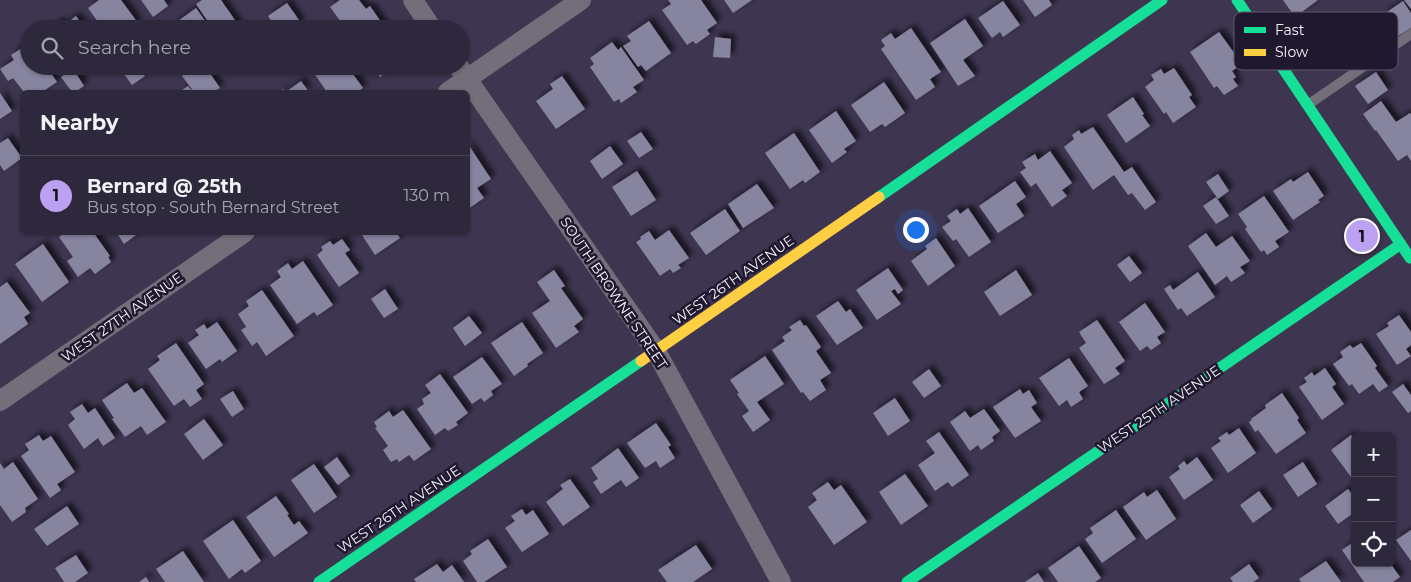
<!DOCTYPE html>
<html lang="en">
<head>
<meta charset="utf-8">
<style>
  :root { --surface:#2e283c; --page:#3a3447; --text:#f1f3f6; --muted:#a7a6af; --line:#494456; --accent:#bca0f2 }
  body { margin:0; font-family:Montserrat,sans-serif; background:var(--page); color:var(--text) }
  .controls { position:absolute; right:15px; bottom:15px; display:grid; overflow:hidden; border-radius:8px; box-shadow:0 1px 4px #0004 }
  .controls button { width:45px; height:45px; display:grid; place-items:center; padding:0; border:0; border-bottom:1px solid var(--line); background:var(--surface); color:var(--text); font:25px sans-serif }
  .you { position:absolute; left:915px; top:229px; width:18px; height:18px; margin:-12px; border:4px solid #fff; border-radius:50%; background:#1a73e8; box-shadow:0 0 0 8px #1a73e833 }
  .badge { display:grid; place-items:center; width:32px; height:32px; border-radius:50%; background:var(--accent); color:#111; font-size:16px; font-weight:700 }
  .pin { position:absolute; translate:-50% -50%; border:2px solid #fff; box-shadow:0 1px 5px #0006 }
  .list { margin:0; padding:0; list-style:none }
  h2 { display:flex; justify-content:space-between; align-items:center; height:65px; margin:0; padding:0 20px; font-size:21px }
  h2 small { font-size:16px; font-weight:400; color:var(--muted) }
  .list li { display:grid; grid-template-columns:32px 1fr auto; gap:15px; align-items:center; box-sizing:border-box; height:80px; padding:0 20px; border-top:1px solid var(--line) }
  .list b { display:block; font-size:19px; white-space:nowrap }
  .list p { margin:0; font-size:16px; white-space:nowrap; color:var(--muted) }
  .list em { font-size:16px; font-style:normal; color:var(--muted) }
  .icon { flex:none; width:28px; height:28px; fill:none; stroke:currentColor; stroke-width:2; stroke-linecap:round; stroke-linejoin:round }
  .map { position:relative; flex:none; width:1411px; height:582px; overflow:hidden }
  .search { position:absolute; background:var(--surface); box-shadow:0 1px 4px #0004; left:20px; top:20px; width:450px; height:55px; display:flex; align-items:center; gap:12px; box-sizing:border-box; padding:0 18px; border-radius:28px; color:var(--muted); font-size:19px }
  .panel { position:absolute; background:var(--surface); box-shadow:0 1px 4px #0004; left:20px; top:90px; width:450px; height:145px; border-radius:8px }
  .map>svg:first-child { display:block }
  .building { fill:#86849f; filter:url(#shadow) }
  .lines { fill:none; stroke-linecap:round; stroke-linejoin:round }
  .lane { stroke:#726e7a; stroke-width:10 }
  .street { stroke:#726e7a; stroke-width:20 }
  .fast { stroke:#16e098; stroke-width:11 }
  .slow { stroke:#ffcf43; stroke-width:11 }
  .labels { text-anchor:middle; stroke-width:5; stroke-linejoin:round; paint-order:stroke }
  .street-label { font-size:14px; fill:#f5f3fa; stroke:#1f182f }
  .key { fill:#1f182f; stroke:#5f5a6c; stroke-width:1 }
  .key-label { font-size:14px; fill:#f5f3fa }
</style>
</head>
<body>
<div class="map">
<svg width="1411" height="582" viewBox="0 0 1411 582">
  <defs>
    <filter id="shadow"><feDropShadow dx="4.5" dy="-4.5" stdDeviation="2.5" flood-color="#0009"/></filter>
  </defs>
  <rect width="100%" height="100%" fill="#3e3550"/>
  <path class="building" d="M 99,0 L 121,0 L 138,23 L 131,29 L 103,29 L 88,8 Z
    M 141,0 L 164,0 L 168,6 L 153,17 Z
    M 202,0 L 221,0 L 239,26 L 235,29 L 213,29 L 196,4 Z
    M 340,0 L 359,0 L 366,9 L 370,6 L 386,29 L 346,29 L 330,7 Z
    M 668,0 L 701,0 L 717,23 L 707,30 L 710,34 L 696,44 L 693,41 L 687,45 L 662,10 L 671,4 Z
    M 724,0 L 752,0 L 733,13 Z
    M 1023,0 L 1049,0 L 1052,5 L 1035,17 Z
    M 1283,0 L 1318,0 L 1295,17 Z
    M 1404,0 L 1411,0 L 1411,9 Z
    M 1003,1 L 1020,25 L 1003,37 L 1000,32 L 992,38 L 978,18 Z
    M 1403,1 L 1411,13 L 1411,28 L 1398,36 L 1384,14 Z
    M 287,3 L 301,23 L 292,29 L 276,29 L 268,16 Z
    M 196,8 L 211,29 L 177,29 L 174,24 Z
    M 76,16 L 85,29 L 53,29 L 52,27 L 60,21 L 63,26 Z
    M 965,19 L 983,46 L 963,60 L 975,76 L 958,86 L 930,43 Z
    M 649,21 L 671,53 L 646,71 L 641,65 L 638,67 L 623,46 L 631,41 L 627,36 Z
    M 911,28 L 941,72 L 930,79 L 935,87 L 916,100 L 881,49 L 885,46 L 881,40 L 891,33 L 895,39 Z
    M 1219,32 L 1242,64 L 1232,71 L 1236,77 L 1233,79 L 1238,86 L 1224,95 L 1217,86 L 1214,88 L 1190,52 Z
    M 715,37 L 731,39 L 730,58 L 713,57 Z
    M 612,42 L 618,50 L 621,47 L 644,80 L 633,87 L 637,92 L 621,103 L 619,99 L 614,102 L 590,67 L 594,64 L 590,58 Z
    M 22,48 L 25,52 L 29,49 L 29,66 L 46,66 L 57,82 L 45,90 L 46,92 L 24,92 L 13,78 L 8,81 L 0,69 L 14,60 L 11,55 Z
    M 118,66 L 138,66 L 145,76 L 132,85 Z
    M 195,66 L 205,66 L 220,88 L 213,92 L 194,92 L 182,76 Z
    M 309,66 L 347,66 L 363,88 L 357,92 L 327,92 Z
    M 372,66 L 394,66 L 380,77 Z
    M 1174,68 L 1192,95 L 1189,97 L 1196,107 L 1173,123 L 1166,112 L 1164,114 L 1145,87 L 1154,80 L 1151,75 L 1161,69 L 1164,74 Z
    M 73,69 L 84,86 L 75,92 L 72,92 L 61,77 Z
    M 1376,72 L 1388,90 L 1368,104 L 1355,86 Z
    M 562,76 L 585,109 L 556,129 L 536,101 L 553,89 L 550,84 Z
    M 301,81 L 309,92 L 278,92 L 283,89 L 286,92 Z
    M 884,82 L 905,113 L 885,127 L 882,124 L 870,132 L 851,105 Z
    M 188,86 L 193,92 L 179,92 Z
    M 0,93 L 12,111 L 0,119 Z
    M 1133,97 L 1144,114 L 1142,115 L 1150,126 L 1126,143 L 1107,115 Z
    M 1381,101 L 1396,122 L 1410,113 L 1411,114 L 1411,161 L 1407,155 L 1398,161 L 1376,130 L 1375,131 L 1363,114 Z
    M 836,111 L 856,141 L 844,149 L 847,152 L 832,163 L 809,130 Z
    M 1093,127 L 1124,172 L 1132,167 L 1156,202 L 1145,210 L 1132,193 L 1128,195 L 1114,175 L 1093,190 L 1064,147 L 1074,139 L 1072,135 L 1079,130 L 1081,134 Z
    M 641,132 L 653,149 L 639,158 L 627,141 Z
    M 794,133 L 820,172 L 805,183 L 803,180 L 790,189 L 765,153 Z
    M 8,138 L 22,158 L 4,171 L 0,165 L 0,143 Z
    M 468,144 L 491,179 L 477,188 L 484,198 L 468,209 Z
    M 610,146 L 623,164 L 602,179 L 590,161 Z
    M 1050,151 L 1072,183 L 1062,190 L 1067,196 L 1052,207 L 1036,183 L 1031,187 L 1020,172 L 1026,168 L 1022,162 L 1035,154 L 1038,160 Z
    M 637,171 L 656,200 L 631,216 L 612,187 Z
    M 1308,172 L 1324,196 L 1318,200 L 1320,202 L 1293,220 L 1273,191 L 1291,179 L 1293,182 Z
    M 1218,174 L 1229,191 L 1218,199 L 1206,182 Z
    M 1015,181 L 1026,197 L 1016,204 L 1024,216 L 998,233 L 979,206 Z
    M 757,184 L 774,208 L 743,228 L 728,204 Z
    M 1264,196 L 1289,232 L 1275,241 L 1279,247 L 1267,255 L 1264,250 L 1261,252 L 1245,229 L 1247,227 L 1238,214 Z
    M 1216,197 L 1229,216 L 1216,224 L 1203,206 Z
    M 968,208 L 991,242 L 969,257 L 956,239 L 953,241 L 942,227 L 951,221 L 947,216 L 957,209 L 960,214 Z
    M 725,209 L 740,231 L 706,255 L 690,233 Z
    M 669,230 L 689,258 L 678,265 L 681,268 L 673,273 L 670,269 L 660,276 L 636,242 L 641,239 L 640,237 L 649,231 L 655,240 Z
    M 65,232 L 93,232 L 110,256 L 108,257 L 111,262 L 95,274 L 90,268 L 78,277 L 67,261 L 73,257 L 59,237 Z
    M 116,232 L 140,232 L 124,244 Z
    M 360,232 L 396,232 L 400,238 L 375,255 Z
    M 1206,233 L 1216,247 L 1232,236 L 1250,261 L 1240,267 L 1245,273 L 1231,282 L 1227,276 L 1215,285 L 1188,246 Z
    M 936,238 L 955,266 L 928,286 L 911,261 L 927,249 L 925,246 Z
    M 342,239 L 350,250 L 345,253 L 359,273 L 339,287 L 317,255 L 323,250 L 321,247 L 330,241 L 333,245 Z
    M 43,244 L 69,282 L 42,302 L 15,264 Z
    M 1129,256 L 1142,273 L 1130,282 L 1117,265 Z
    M 303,261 L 333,305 L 317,316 L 314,312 L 297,324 L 270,285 L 281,277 L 277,271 L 288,263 L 292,269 Z
    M 888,268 L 903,290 L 898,294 L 895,289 L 891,291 L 901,304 L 877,320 L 856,290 Z
    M 554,270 L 565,286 L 561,288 L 583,319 L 574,326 L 579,332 L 556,348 L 532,313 L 550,301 L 537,282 Z
    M 1016,270 L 1032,295 L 1000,316 L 984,292 Z
    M 1198,272 L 1215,297 L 1187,316 L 1181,308 L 1178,310 L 1164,289 L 1170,285 L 1173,290 Z
    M 7,282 L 30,313 L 24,317 L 28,324 L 0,344 L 0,287 Z
    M 385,289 L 398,309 L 384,318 L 371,299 Z
    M 262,290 L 294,336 L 266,356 L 257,342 L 252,346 L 241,330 L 246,327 L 238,314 L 249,306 L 246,301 Z
    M 838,301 L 846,312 L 850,309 L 863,328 L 837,345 L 816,316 Z
    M 1145,303 L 1165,332 L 1157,337 L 1161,343 L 1151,350 L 1147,346 L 1140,351 L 1119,322 Z
    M 1399,315 L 1411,332 L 1411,345 L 1406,349 L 1411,356 L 1397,365 L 1376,334 L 1389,326 L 1387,323 Z
    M 469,316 L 482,333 L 465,346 L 453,328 Z
    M 800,320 L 804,326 L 806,325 L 821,347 L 816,351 L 831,373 L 820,380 L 826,390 L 810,401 L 803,392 L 801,393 L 772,350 L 785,341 L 782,337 L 792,330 L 789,327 Z
    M 1097,320 L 1125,361 L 1115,368 L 1120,374 L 1104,384 L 1079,348 L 1086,343 L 1079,332 Z
    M 217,322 L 237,351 L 222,362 L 220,359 L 206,369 L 188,343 L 199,335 L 195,330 L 204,324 L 207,329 Z
    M 522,322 L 543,353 L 527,364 L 528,366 L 514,376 L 491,343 Z
    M 176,343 L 204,384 L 196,390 L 202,399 L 190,407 L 184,399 L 174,406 L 148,369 L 160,360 L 157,356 Z
    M 1361,343 L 1377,366 L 1375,368 L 1388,386 L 1379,392 L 1373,384 L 1359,394 L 1352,384 L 1349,386 L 1333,364 L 1343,357 L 1340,352 L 1350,345 L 1353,348 Z
    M 765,356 L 784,384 L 757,402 L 770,420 L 753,432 L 742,416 L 749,411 L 737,394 L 739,393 L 730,380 Z
    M 482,357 L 502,384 L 491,391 L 493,395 L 484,402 L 481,398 L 472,404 L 453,377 Z
    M 1069,358 L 1088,386 L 1079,392 L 1083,399 L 1071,407 L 1067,400 L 1059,406 L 1039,378 Z
    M 1325,368 L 1336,384 L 1332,387 L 1344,404 L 1322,420 L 1299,387 L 1307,382 L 1304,378 L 1312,372 L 1314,376 Z
    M 929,369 L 941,386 L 924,398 L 912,382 Z
    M 440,374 L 468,413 L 456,422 L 458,425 L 448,431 L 445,428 L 435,435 L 417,409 L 424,404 L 422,399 L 431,393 L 425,385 Z
    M 127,383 L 134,393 L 142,388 L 166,422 L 147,435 L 141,426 L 125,437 L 112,419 L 114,418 L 102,400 Z
    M 1403,384 L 1411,395 L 1411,411 L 1408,413 L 1392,392 Z
    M 1020,389 L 1023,394 L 1029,390 L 1037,403 L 1031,407 L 1041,421 L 1015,438 L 993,407 Z
    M 233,391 L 244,409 L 232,417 L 220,399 Z
    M 1282,393 L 1299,418 L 1297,420 L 1306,433 L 1276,454 L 1258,430 L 1255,432 L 1249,422 L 1252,420 L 1251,419 L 1266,408 L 1265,405 Z
    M 895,398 L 910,421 L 888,436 L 873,413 Z
    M 82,404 L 88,413 L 95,408 L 115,438 L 103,446 L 98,438 L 84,449 L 68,425 L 75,419 L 70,412 Z
    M 984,409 L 1000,431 L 992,437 L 994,441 L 981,450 L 978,445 L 970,451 L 950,422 L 965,411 L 970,418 Z
    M 403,410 L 431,449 L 414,461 L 409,455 L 399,462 L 397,459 L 391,462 L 383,450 L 388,446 L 375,428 L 377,427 L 374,422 L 389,411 L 393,417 Z
    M 204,419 L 223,445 L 203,460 L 184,434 Z
    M 656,423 L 671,445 L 668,447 L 675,458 L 660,468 L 656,461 L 645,468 L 627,443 Z
    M 1239,428 L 1256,453 L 1228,473 L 1211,448 L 1221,441 L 1218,438 L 1227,432 L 1229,435 Z
    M 939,432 L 969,475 L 952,487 L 948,482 L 935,491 L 918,465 L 935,453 L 926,441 Z
    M 39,435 L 43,441 L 51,436 L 75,472 L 57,484 L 61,490 L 50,498 L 21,456 L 29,450 L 25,444 Z
    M 1351,435 L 1355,440 L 1355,475 L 1351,477 L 1331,450 Z
    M 618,448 L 639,478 L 626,487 L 621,480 L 601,494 L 593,482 L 598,479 L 591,468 Z
    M 337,457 L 350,476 L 338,485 L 324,467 Z
    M 1197,457 L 1213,480 L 1184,500 L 1169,477 L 1180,469 L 1178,466 L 1184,461 L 1187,465 Z
    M 13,462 L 38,499 L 25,508 L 26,512 L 12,522 L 0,505 L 0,463 L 4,469 Z
    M 1303,462 L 1317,484 L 1298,497 L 1283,475 Z
    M 314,464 L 337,497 L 314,513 L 291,480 Z
    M 905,474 L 928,506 L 901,525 L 879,492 Z
    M 570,479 L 590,507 L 563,526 L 546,502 L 563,489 L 560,485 Z
    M 828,482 L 834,490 L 841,485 L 867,522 L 834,545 L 808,507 L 817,500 L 812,493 Z
    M 1348,489 L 1355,498 L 1355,512 L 1338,524 L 1325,506 Z
    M 1157,490 L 1176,519 L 1146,540 L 1123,507 L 1144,492 L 1147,497 Z
    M 1259,491 L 1272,509 L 1253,523 L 1240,505 Z
    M 276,496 L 289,514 L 287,515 L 294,525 L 299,521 L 308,533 L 274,557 L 246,517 Z
    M 67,506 L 79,524 L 47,546 L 34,529 Z
    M 522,509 L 526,515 L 533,510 L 549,534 L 522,552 L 505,528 L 515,521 L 511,516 Z
    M 1116,510 L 1136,539 L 1102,563 L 1085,539 L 1093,533 L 1090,528 Z
    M 233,520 L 261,561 L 245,573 L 242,569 L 229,579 L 203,541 Z
    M 1411,530 L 1411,561 L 1396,540 Z
    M 488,539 L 507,567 L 484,582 L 477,582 L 463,561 L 472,554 L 470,551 Z
    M 1355,541 L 1355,563 L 1390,563 L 1400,577 L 1393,582 L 1364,582 L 1342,550 Z
    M 696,545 L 712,569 L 693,582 L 667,582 L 658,570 Z
    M 1079,546 L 1101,578 L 1095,582 L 1058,582 L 1048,568 Z
    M 183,551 L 204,582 L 165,582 L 156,569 Z
    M 76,555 L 88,573 L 75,582 L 64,582 L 55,568 Z
    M 1326,561 L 1341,582 L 1301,582 L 1299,579 Z
    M 437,564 L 443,572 L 452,565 L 464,582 L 416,582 L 414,579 Z
    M 1249,564 L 1259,578 L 1253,582 L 1233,582 L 1230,578 Z
    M 1038,573 L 1044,582 L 1025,582 Z
    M 146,577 L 149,582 L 139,582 Z"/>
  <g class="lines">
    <path class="lane" d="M 1309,104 L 1411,34"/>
    <path class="street" d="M 413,0 L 432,29
      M 458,66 L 656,351 L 781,582
      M 448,92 L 581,0
      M 0,401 L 245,232"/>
    <path class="fast" d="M 1237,0 L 1410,258
      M 879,197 L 1162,0
      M 319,582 L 641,361
      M 907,582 L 1401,244"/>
    <path class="slow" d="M 641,361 L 879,197"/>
  </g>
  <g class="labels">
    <g class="street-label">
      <text transform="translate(733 280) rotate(-35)" y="5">WEST 26TH AVENUE</text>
      <text transform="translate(614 293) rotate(56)" y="5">SOUTH BROWNE STREET</text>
      <text transform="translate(122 317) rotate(-35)" y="5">WEST 27TH AVENUE</text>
      <text transform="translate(1159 409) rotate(-34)" y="5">WEST 25TH AVENUE</text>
      <text transform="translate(399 509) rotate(-34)" y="5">WEST 26TH AVENUE</text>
    </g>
  </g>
  <rect x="1234" y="12" width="164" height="58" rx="8" class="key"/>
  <rect x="1244" y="27" width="22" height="6" fill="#16e098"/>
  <rect x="1244" y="49" width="22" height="7" fill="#ffcf43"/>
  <g class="key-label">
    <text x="1275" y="35">Fast</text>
    <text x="1275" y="57">Slow</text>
  </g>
</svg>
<div class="controls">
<button>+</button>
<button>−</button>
<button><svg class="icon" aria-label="locate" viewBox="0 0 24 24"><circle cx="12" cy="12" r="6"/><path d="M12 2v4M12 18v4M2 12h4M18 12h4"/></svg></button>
</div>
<div class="you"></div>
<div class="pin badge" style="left:1362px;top:236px">1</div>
<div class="search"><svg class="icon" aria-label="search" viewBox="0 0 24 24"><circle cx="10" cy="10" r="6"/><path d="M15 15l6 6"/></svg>Search here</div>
<section class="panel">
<h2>Nearby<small></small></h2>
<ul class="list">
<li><span class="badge">1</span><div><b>Bernard @ 25th</b><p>Bus stop · South Bernard Street</p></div><em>130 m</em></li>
</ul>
</section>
</div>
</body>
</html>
